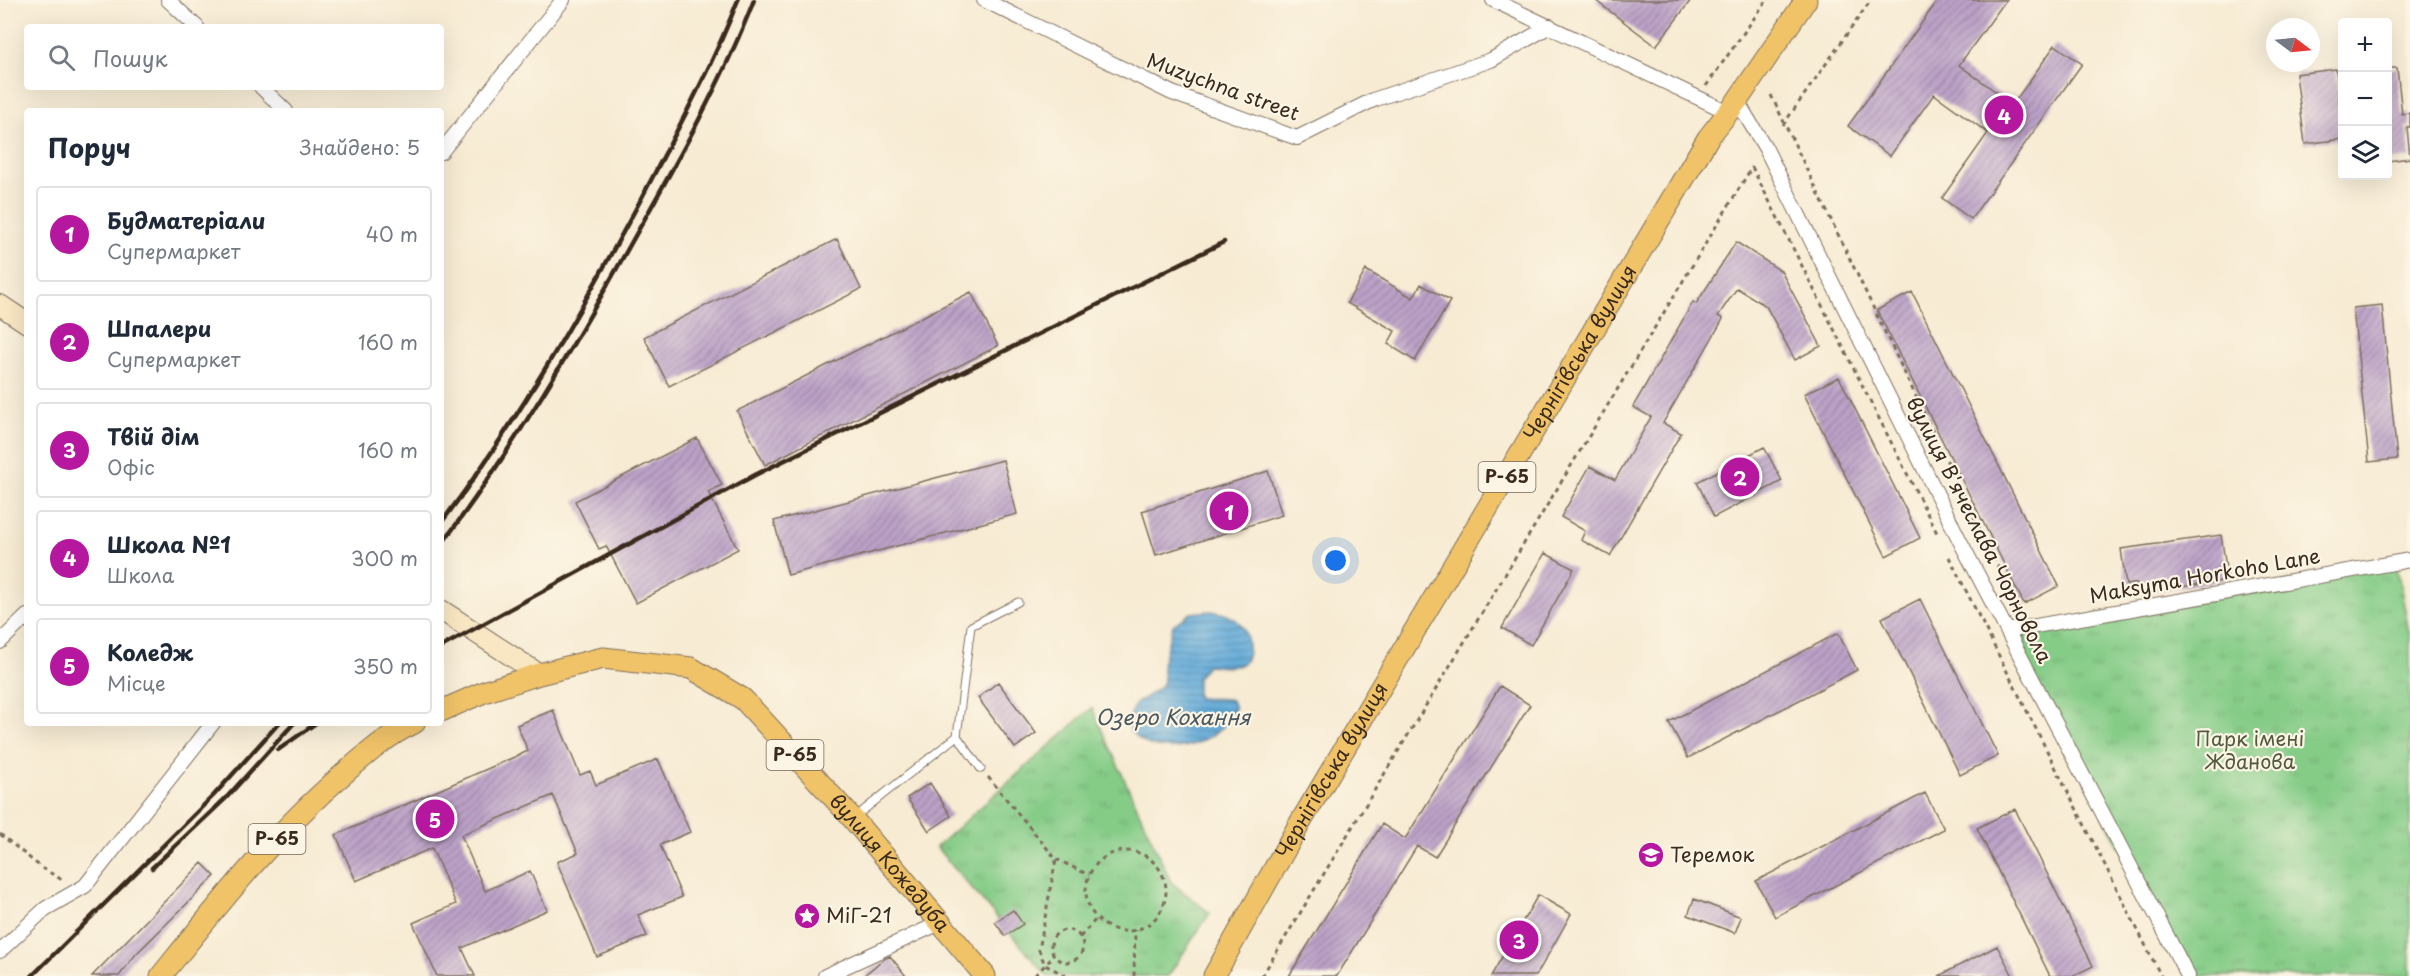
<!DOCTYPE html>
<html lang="uk">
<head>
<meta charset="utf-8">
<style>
  :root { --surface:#fff; --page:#f2f2f3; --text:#1f2937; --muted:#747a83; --line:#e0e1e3; --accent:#b5179e }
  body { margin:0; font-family:"Playpen Sans",sans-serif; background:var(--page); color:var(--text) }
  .controls { position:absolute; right:18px; top:18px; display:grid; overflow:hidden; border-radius:6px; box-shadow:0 6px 24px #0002 }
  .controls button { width:54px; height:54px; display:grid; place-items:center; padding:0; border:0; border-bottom:2px solid var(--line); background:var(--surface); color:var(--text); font:30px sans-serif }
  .compass { position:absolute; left:2266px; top:18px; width:54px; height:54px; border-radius:50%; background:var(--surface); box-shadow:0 6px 24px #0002; rotate:106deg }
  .you { position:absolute; left:1336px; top:561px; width:21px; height:21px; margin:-15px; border:4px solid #fff; border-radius:50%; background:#1a73e8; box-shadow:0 0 0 9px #1a73e833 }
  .badge { display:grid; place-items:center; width:39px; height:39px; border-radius:50%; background:var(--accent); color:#fff; font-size:20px; font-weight:700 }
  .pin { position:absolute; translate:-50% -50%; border:3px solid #fff; box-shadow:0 2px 6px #0006 }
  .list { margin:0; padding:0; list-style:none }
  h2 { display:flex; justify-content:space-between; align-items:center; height:78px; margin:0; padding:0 24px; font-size:26px }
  h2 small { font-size:20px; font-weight:400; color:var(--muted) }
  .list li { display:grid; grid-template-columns:39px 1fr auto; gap:18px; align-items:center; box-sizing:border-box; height:96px; margin:0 12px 12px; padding:0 12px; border:2px solid var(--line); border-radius:6px }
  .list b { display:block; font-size:22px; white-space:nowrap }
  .list p { margin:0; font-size:20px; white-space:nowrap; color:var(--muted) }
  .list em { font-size:20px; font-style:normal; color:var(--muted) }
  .icon { flex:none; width:33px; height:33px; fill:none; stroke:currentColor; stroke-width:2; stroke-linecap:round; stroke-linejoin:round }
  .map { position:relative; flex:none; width:2410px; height:976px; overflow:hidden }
  .search { position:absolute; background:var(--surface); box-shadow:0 6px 24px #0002; left:24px; top:24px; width:420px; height:66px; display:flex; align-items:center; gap:15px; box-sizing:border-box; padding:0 21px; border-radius:6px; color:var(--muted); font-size:22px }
  .panel { position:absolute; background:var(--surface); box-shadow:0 6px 24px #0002; left:24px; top:108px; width:420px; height:618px; border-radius:6px }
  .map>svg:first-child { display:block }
  .grass { fill:url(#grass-tufts); stroke:#607b52; stroke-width:1.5 }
  .water { fill:url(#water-rules); stroke:#4e6a7c; stroke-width:1.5 }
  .building { fill:url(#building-hatch) }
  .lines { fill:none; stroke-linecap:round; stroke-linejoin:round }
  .lane-casing { stroke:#7d6e5d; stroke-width:9 }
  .street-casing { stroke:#7d6e5d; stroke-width:16 }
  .secondary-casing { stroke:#7d6e5d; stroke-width:22 }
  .primary-casing { stroke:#7d6e5d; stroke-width:23 }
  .path { stroke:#7d6e5d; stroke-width:3; stroke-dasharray:4.5 4.5; stroke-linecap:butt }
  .lane { stroke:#fff; stroke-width:7 }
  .street { stroke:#fff; stroke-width:14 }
  .secondary { stroke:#f9e7c3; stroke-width:20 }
  .primary { stroke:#f0c369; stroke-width:21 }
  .rail { stroke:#3b2a1e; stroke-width:4.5 }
  .labels { text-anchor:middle; stroke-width:4.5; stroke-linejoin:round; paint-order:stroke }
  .shield { fill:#fcf5e5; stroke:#75675a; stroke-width:1.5 }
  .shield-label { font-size:18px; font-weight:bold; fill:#3b2a1e }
  .street-label { font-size:20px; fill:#3b2a1e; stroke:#fcf5e5 }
  .park-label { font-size:20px; fill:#515b3e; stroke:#fcf5e5 }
  .poi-label { font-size:20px; fill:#3b2a1e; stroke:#fcf5e5; text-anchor:start }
  .water-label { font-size:21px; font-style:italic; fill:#49575f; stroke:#fcf5e5 }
</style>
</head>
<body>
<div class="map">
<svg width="2410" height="976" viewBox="0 0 2410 976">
  <defs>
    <pattern id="grass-tufts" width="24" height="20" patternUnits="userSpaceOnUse" patternTransform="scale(1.5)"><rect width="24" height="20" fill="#85cc87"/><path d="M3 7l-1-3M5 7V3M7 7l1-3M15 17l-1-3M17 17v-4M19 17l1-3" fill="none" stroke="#74af74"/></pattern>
    <pattern id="water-rules" width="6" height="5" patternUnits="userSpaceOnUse" patternTransform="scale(1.5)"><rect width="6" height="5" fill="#62aad9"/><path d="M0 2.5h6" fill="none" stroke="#528baf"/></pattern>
    <pattern id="building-hatch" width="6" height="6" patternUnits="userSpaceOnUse" patternTransform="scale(1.5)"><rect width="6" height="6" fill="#bca2c8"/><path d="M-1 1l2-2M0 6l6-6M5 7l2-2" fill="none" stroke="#9a84a2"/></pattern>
  </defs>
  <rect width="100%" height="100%" fill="#fcf5e5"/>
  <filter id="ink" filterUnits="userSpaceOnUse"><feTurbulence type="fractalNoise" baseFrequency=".0167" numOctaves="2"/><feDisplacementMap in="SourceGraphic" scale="12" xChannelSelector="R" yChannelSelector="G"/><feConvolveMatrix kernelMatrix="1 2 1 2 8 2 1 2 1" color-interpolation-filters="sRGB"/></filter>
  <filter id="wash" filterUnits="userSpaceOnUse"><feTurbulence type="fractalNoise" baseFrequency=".008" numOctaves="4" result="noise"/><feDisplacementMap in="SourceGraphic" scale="24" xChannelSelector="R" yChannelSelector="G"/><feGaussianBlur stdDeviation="1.35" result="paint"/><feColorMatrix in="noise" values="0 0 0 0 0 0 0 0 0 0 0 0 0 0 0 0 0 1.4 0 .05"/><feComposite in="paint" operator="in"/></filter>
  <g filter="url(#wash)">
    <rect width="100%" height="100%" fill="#f7ebd3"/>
    <path class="grass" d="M 2396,562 L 2410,638 L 2410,976 L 2187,976 L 2007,631 Z
      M 1092,708 L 1171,882 L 1210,913 L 1168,976 L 1047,976 L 936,847 Z"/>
    <path class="water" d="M 1211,611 C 1222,613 1233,615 1241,625 C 1249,636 1254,662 1236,666 C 1227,668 1216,666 1207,665 L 1197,678 L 1197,697 C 1209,701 1219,696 1232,700 L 1235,709 C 1222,739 1181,755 1150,745 C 1143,743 1136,736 1130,731 C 1127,694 1146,705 1164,682 L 1162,664 L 1173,625 L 1191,613 Z"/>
    <g id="blocks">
      <path class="building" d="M 1595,0 L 1691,0 L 1656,46 Z
        M 1938,0 L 2006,0 L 1959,65 L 2013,104 L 2055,45 L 2082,64 L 1971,219 L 1942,198 L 1988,133 L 1934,94 L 1890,156 L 1848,126 Z
        M 2388,68 L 2397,68 L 2402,114 L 2410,113 L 2410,127 L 2407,127 L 2410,158 L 2388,161 Z
        M 2336,69 L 2343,139 L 2305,144 L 2296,74 Z
        M 837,239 L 861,289 L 669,386 L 644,337 Z
        M 1736,242 L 1781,271 L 1821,346 L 1795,360 L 1766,306 L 1737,288 L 1718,316 L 1723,319 L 1663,423 L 1681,433 L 1610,556 L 1581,540 L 1585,531 L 1561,517 L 1590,466 L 1615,480 L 1651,417 L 1633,407 L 1693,302 L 1696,304 Z
        M 1366,270 L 1413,298 L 1421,284 L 1450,301 L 1415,361 L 1388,344 L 1395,331 L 1347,303 Z
        M 971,292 L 998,346 L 765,465 L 737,411 Z
        M 1912,292 L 2059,586 L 2024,604 L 1877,310 Z
        M 2382,305 L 2397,459 L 2369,462 L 2353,308 Z
        M 1839,377 L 1920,538 L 1886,556 L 1804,394 Z
        M 697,438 L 722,485 L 708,492 L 738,549 L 636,603 L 606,546 L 599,549 L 575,501 Z
        M 1764,447 L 1782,481 L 1714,517 L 1697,482 Z
        M 1003,460 L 1017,514 L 788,575 L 774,521 Z
        M 1268,471 L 1282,515 L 1156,555 L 1142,511 Z
        M 2221,535 L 2228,580 L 2139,593 L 2137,583 L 2126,585 L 2121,549 Z
        M 1545,553 L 1574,569 L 1531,645 L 1502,628 Z
        M 1920,599 L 1998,756 L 1960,775 L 1882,618 Z
        M 1838,633 L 1857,670 L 1688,758 L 1669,722 Z
        M 998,682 L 1036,733 L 1015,748 L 978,698 Z
        M 1500,686 L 1530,705 L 1435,857 L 1417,846 L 1337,976 L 1289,976 L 1382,824 L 1405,839 Z
        M 553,710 L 580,775 L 590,771 L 596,785 L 658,759 L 690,832 L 660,845 L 682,897 L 638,915 L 647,936 L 597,957 L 557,862 L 578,853 L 553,795 L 461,835 L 485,891 L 530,871 L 547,910 L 462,948 L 475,976 L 437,976 L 413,923 L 456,904 L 432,848 L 356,881 L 336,835 L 528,751 L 517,725 Z
        M 930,783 L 951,816 L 929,831 L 907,798 Z
        M 1925,793 L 1944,829 L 1775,917 L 1756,881 Z
        M 2015,809 L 2093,966 L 2073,976 L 2050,976 L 1977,828 Z
        M 202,863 L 215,876 L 136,954 L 119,976 L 92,976 Z
        M 1538,895 L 1571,914 L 1536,976 L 1491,976 Z
        M 1694,899 L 1741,917 L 1735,933 L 1688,915 Z
        M 1013,910 L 1023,924 L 1005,936 L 995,922 Z
        M 1997,946 L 2013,976 L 1939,976 Z
        M 890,956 L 906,976 L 863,976 L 884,959 Z"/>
    </g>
  </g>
  <g filter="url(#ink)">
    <use href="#blocks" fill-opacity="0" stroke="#7d6e5d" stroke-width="1.5"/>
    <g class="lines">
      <g class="lane-casing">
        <path id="lane" d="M 957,736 L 971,626 L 1018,602
          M 855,817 L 957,736 L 981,769"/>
      </g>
      <g class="street-casing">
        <path id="street" d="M 168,0 L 197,27
          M 984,0 L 1172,93 L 1297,138 L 1373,100 L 1491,60 L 1550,26
          M 1493,0 L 1728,112
          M 261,87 L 286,111
          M 1737,101 L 1766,149 L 1960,541 L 2188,976
          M 441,152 L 563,0
          M 2007,631 L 2410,560
          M 0,642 L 27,616
          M 0,951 L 45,909 L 85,886 L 213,723
          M 825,976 L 942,922"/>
      </g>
      <g class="secondary-casing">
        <path id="secondary" d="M 0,305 L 27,323
          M 441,610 L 539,674"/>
      </g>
      <g class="primary-casing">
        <g id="primary">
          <path id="s1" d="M 441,711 L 484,692 L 539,674 L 603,658 L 691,668 L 743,699 L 853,819 L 985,976"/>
          <path d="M 161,976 C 219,904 276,831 347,771 C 368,753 388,735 414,723"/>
          <path id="s2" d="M 1214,976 L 1300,823 L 1708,138 L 1737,101 L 1806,0"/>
        </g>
      </g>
      <path class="path" d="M 1706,86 L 1767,0
        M 1771,95 L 2020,613
        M 1783,125 L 1871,0
        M 1752,167 L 1938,535
        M 1949,557 L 2161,976
        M 988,777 L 1056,859 L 1039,950 L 1045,965 L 1067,976
        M 0,834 L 42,868 L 64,881
        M1086 891a40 40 0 1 1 80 0a40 40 0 1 1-80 0Z
        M 1056,859 L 1089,875
        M1051 946a16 16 0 1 1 32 0a16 16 0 1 1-32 0Z
        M 1080,937 L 1097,918
        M 1035,975 L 1054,956
        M 1134,976 L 1135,930
        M 1262,976 L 1752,167"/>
      <use href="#lane" class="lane"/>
      <use href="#street" class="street"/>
      <use href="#secondary" class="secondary"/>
      <use href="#primary" class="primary"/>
      <path class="rail" d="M 441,523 C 518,422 580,312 640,201 C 674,136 711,69 738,0
        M 441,545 C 514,448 576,342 635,236 C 678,160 722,82 754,0
        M 441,647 L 755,475 L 1224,242
        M 278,750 L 316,723
        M 152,868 L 227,797 L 294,723
        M 32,976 L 214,795 L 279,723"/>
    </g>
  </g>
  <defs>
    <g id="school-disc" transform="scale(1.35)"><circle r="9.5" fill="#b5179e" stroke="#fcf5e5"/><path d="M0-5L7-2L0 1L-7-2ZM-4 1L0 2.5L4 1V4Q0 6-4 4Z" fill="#fff"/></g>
    <g id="sight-disc" transform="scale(1.35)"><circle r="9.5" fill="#b5179e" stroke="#fcf5e5"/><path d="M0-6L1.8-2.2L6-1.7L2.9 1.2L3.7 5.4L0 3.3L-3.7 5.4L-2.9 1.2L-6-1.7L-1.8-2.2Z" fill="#fff"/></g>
  </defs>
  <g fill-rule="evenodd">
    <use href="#school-disc" x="1651" y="855"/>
    <use href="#sight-disc" x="807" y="916"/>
  </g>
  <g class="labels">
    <g class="shield">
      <rect x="1478.5" y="462" width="57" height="30" rx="4.5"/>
      <rect x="766.5" y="740" width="57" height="30" rx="4.5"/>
      <rect x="248.5" y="824" width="57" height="30" rx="4.5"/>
    </g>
    <g class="shield-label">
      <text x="1507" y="483">Р-65</text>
      <text x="795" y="761">Р-65</text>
      <text x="277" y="845">Р-65</text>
    </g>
    <g class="street-label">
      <text transform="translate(1223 87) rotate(20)" y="7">Muzychna street</text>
      <text dy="7" stroke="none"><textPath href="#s2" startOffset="723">Чернігівська вулиця</textPath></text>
      <text transform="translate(1979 530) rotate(63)" y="7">вулиця В'ячеслава Чорновола</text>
      <text transform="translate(2205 576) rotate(-10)" y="7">Maksyma Horkoho Lane</text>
      <text dy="7" stroke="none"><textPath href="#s2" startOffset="237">Чернігівська вулиця</textPath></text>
      <text dy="7" stroke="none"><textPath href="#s1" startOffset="540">вулиця Кожедуба</textPath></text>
    </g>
    <g class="park-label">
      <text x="2250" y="746">Парк імені<tspan x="2250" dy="23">Жданова</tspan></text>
    </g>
    <g class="poi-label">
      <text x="1670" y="862">Теремок</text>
      <text x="826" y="923">МіГ-21</text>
    </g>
    <g class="water-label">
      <text x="1173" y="725">Озеро Кохання</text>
    </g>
  </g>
</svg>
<div class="controls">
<button>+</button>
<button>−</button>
<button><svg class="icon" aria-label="layers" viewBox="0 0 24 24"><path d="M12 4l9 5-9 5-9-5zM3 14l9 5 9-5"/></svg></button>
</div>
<svg class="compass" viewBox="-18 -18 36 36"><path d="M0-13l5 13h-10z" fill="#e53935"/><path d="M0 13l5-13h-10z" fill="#747a83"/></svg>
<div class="you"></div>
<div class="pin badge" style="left:1229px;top:511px">1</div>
<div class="pin badge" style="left:1740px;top:477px">2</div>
<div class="pin badge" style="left:1519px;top:940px">3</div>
<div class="pin badge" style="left:2004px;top:115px">4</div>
<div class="pin badge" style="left:435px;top:819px">5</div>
<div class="search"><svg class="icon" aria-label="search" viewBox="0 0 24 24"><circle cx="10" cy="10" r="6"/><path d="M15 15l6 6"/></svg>Пошук</div>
<section class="panel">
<h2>Поруч<small>Знайдено: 5</small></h2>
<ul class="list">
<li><span class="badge">1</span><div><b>Будматеріали</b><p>Супермаркет</p></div><em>40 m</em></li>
<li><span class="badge">2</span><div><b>Шпалери</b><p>Супермаркет</p></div><em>160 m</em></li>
<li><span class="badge">3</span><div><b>Твій дім</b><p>Офіс</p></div><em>160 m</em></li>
<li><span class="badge">4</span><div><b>Школа №1</b><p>Школа</p></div><em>300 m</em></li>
<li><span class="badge">5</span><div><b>Коледж</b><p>Місце</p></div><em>350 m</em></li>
</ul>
</section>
</div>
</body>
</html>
